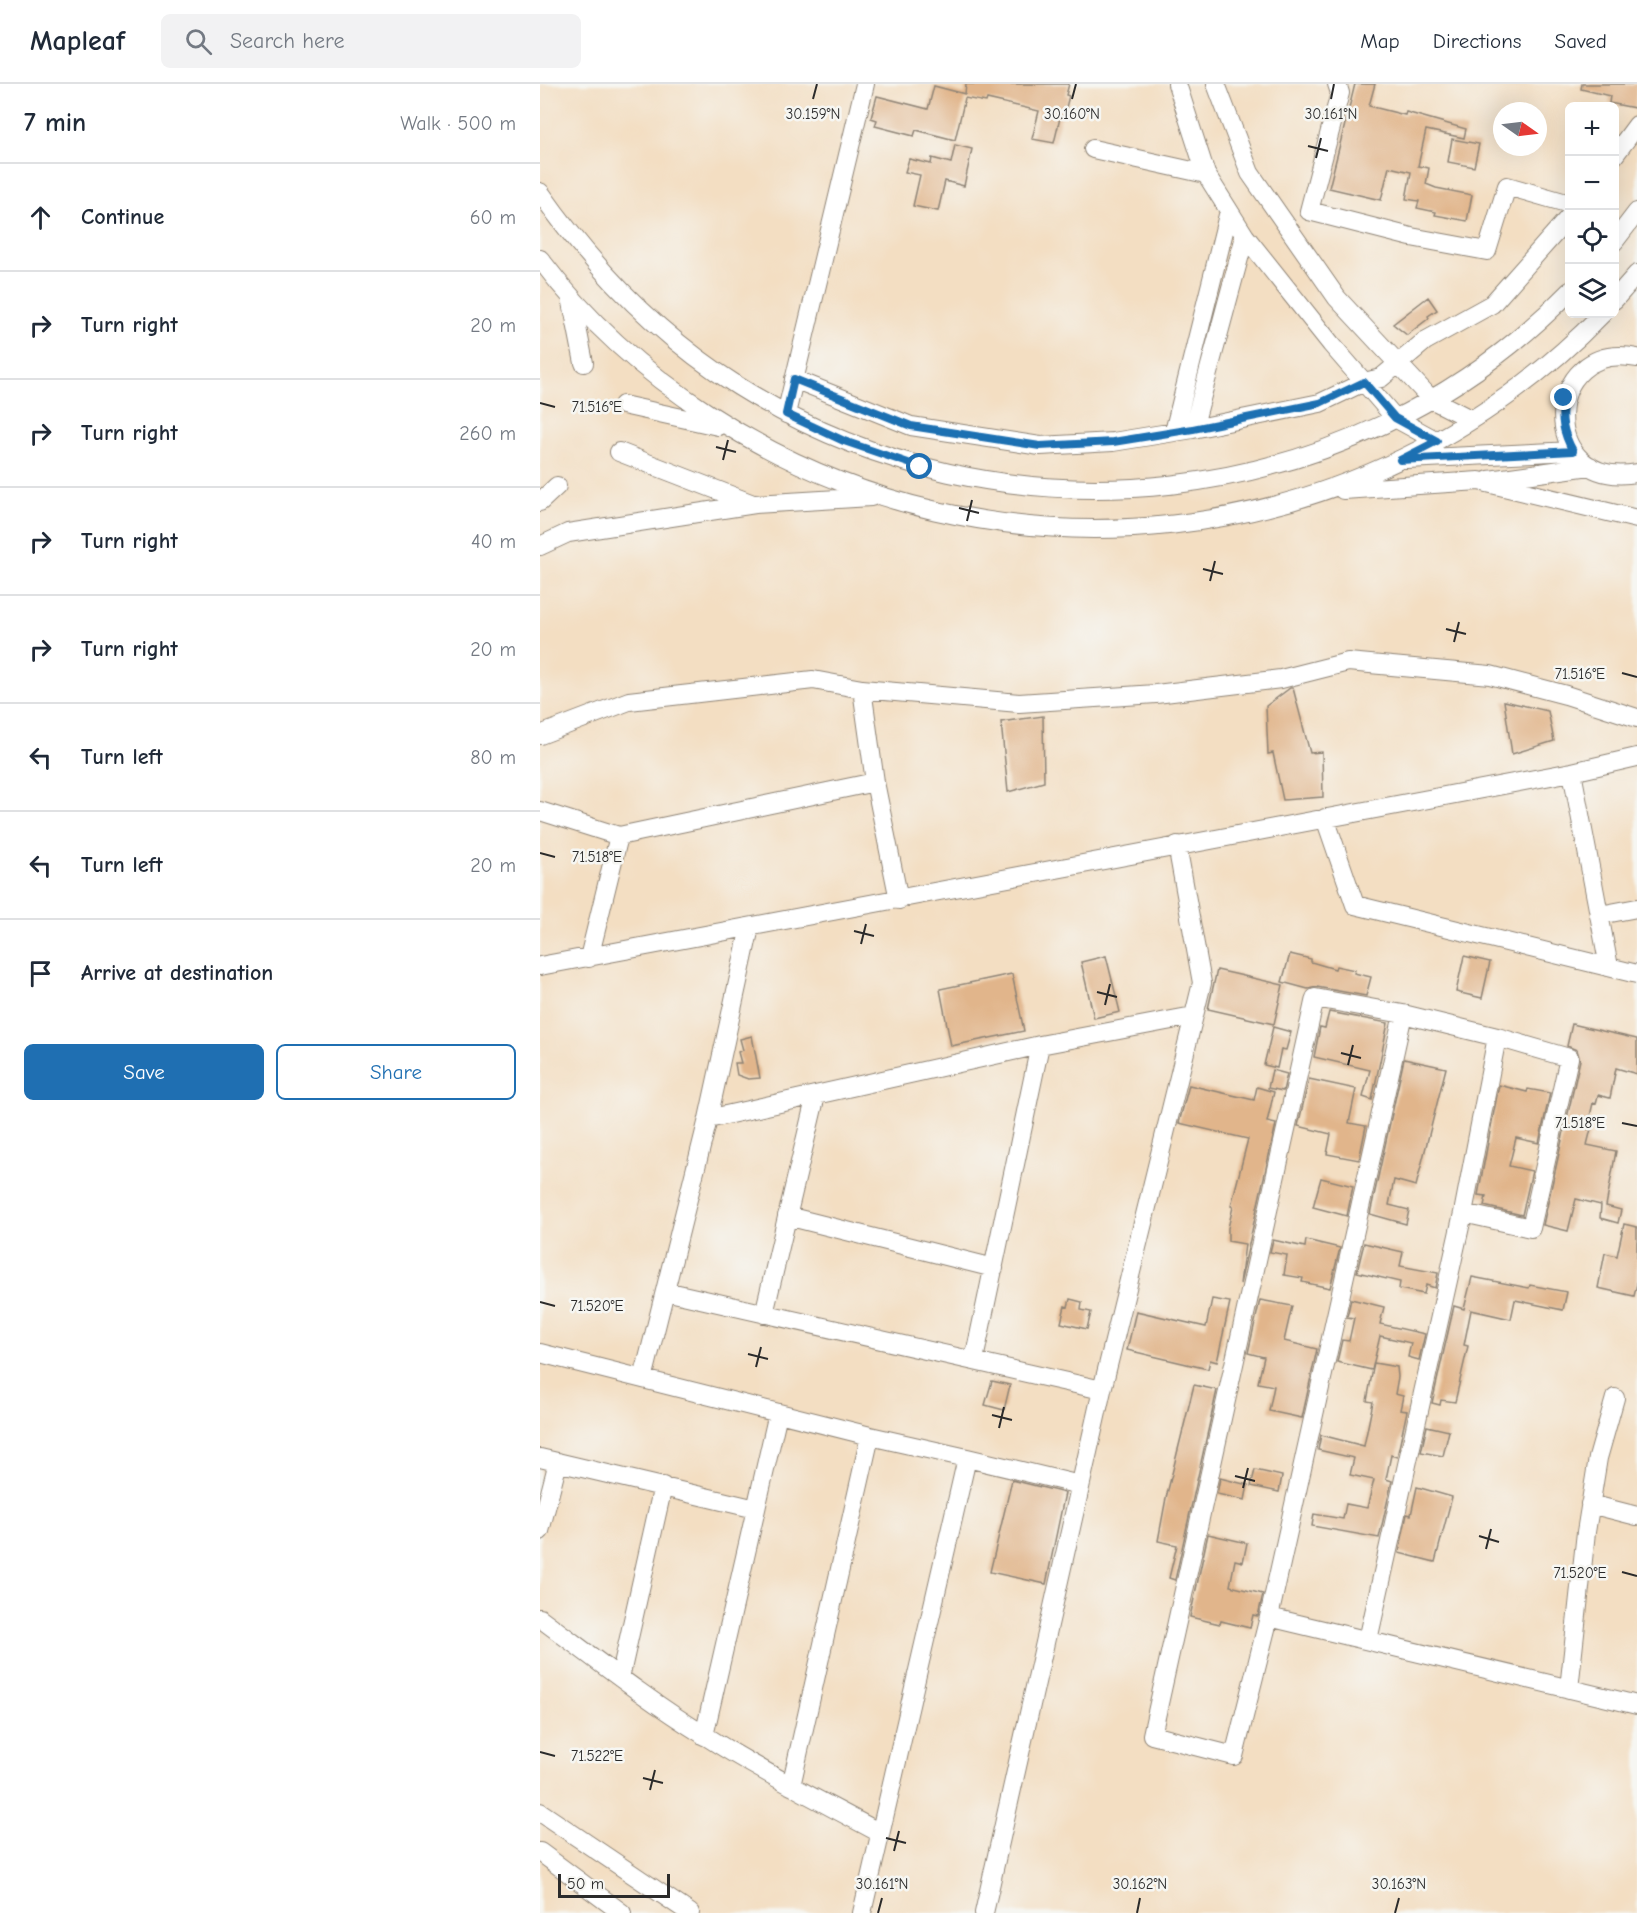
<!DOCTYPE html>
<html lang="en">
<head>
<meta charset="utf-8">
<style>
  :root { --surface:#fff; --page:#f2f2f3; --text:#1f2937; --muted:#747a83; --line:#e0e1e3; --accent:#1f6fb2 }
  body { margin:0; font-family:"Comic Neue",sans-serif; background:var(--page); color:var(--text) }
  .controls { position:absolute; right:18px; top:18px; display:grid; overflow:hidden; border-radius:9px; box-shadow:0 6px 24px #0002 }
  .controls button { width:54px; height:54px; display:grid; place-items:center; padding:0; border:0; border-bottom:2px solid var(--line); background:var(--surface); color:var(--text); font:30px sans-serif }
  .compass { position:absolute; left:953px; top:18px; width:54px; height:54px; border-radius:50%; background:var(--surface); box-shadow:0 6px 24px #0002; rotate:104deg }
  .scale { position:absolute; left:18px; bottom:15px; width:112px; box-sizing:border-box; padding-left:6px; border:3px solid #2b2b2b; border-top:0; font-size:16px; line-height:21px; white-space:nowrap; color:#2b2b2b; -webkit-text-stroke:4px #f6f6f2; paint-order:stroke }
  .stop { position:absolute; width:18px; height:18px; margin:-14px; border:4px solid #1f6fb2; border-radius:50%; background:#fff }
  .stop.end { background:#1f6fb2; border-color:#fff; box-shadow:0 2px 6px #0008 }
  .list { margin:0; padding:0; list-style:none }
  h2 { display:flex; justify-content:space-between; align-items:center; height:78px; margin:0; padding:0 24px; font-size:26px }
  h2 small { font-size:20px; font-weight:400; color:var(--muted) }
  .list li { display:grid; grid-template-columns:39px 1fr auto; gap:18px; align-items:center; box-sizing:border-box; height:108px; padding:0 24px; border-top:2px solid var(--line) }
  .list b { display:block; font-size:22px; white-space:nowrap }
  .list em { font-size:20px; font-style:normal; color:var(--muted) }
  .actions { display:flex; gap:12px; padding:18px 24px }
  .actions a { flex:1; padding:14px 0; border:2px solid var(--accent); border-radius:9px; text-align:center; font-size:21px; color:var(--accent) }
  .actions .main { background:var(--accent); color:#fff }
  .icon { flex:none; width:33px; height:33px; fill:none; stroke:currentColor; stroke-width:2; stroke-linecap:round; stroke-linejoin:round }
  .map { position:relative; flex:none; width:1097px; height:1829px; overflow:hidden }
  header { display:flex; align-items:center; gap:36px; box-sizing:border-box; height:84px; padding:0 30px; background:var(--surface); border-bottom:2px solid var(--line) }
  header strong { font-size:28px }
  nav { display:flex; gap:33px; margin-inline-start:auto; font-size:21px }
  .search { width:420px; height:54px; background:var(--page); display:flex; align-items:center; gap:15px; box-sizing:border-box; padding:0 21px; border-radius:9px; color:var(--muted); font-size:22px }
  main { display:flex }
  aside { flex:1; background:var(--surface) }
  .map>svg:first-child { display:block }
  .building { fill:#e1b58b }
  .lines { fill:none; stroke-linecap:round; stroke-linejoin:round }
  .minor-casing { stroke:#8f8476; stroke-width:20 }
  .minor { stroke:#fff; stroke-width:18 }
  .route { stroke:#1f6fb2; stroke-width:8 }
  .ticks { fill:none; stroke:#2b2b2b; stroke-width:2 }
  .ticks-label { font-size:15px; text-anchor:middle; fill:#2b2b2b; stroke:#f6f6f2; stroke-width:5; stroke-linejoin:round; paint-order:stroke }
</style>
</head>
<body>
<header>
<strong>Mapleaf</strong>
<div class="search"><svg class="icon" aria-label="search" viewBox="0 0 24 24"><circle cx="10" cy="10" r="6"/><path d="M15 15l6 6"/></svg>Search here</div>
<nav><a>Map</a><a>Directions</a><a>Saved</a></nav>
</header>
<main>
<aside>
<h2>7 min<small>Walk · 500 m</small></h2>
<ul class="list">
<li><svg class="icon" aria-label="ahead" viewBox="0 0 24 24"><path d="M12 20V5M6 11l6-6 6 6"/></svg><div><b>Continue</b></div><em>60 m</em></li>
<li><svg class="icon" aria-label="right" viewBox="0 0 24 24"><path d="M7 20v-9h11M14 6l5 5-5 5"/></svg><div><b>Turn right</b></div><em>20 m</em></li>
<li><svg class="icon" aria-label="right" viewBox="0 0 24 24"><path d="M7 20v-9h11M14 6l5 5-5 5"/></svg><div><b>Turn right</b></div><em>260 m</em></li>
<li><svg class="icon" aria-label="right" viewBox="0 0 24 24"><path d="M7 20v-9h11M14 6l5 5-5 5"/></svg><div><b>Turn right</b></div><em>40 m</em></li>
<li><svg class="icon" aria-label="right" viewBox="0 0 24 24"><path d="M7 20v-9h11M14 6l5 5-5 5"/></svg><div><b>Turn right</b></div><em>20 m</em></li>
<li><svg class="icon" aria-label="left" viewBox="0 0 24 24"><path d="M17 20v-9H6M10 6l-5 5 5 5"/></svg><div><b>Turn left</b></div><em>80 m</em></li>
<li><svg class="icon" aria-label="left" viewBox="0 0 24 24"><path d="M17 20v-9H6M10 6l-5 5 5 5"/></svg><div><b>Turn left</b></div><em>20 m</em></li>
<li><svg class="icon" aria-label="arrive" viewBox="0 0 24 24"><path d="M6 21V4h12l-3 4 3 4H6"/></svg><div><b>Arrive at destination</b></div></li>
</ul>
<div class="actions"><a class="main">Save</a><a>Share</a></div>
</aside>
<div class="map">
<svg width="1097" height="1829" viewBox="0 0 1097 1829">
  <rect width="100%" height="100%" fill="#f6f6f2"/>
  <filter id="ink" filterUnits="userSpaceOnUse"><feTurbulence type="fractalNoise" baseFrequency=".0167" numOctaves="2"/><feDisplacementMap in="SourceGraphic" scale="12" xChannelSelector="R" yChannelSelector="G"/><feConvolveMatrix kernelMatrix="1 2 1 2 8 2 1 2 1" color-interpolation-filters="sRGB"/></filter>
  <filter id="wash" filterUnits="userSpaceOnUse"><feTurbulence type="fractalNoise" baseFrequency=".008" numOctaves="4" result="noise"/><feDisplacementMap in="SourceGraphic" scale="24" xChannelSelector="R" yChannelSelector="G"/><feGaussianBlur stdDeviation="1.35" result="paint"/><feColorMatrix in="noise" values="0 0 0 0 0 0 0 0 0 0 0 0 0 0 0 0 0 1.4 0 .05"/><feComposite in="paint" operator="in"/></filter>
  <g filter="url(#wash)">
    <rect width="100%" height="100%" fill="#f3dec2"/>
    <g id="blocks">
      <path class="building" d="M 426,0 L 529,0 L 526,11 L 529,12 L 524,31 L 520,34 L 514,59 L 492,55 L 499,27 L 447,15 L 446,18 L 425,14 L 415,56 L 376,46 L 374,52 L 335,42 L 337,36 L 331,34 L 337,12 L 388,25 L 394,2 L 425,10 Z
        M 815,0 L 835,0 L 829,22 L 865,31 L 866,28 L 926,45 L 924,54 L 886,46 L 878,82 L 889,84 L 886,100 L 896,104 L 932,111 L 927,137 L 895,131 L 896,128 L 877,124 L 879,117 L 866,115 L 871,88 L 849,83 L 841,116 L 789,104 Z
        M 1042,0 L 1097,0 L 1095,24 L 1069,19 L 1070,12 L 1041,5 Z
        M 912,55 L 939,60 L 934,83 L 908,78 Z
        M 415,61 L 432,65 L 424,102 L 405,97 L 398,127 L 373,122 L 380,91 L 365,88 L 369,75 L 391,80 L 392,74 L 411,79 Z
        M 888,213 L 897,226 L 888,232 L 889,234 L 867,251 L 853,240 Z
        M 750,604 L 753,604 L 770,669 L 782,668 L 783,713 L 743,716 L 733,669 L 728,670 L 726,622 Z
        M 964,617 L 1008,627 L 1014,657 L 972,670 Z
        M 503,632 L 504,698 L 468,708 L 461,638 Z
        M 750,870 L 771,875 L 771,878 L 795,885 L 796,882 L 815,886 L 814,889 L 831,893 L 826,912 L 777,903 L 768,905 L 742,898 Z
        M 566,872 L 580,928 L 554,934 L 541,878 Z
        M 924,872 L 950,878 L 942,914 L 916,908 Z
        M 677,886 L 743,901 L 734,940 L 668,925 Z
        M 472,890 L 484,947 L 411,962 L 400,905 Z
        M 789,928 L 848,939 L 832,1016 L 823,1013 L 830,986 L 774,973 L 780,943 L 785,944 Z
        M 1032,940 L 1097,955 L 1097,990 L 1076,984 L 1070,1014 L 1058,1011 L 1056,1020 L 1053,1019 L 1047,1045 L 1051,1045 L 1047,1061 L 1076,1067 L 1066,1122 L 1081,1126 L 1078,1139 L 1060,1134 L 1061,1121 L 1036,1115 L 1028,1147 L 1003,1141 L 1040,976 L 1037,966 L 1027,962 Z
        M 733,943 L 751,948 L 746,966 L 741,965 L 737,984 L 724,981 Z
        M 212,952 L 220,994 L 208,995 L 197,991 L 195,979 L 201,979 L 198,968 L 203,966 L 200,955 Z
        M 864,975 L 906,984 L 876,1102 L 854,1096 L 849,1121 L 869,1126 L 866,1140 L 830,1130 Z
        M 732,986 L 747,990 L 743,1007 L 728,1004 Z
        M 769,995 L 816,1005 L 809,1039 L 826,1042 L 819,1076 L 787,1070 L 791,1050 L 758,1042 Z
        M 649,1001 L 714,1016 L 717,1003 L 734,1008 L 727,1038 L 736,1040 L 700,1200 L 705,1160 L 688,1157 L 688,1144 L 693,1123 L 691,1122 L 708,1055 L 639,1039 Z
        M 959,1001 L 987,1008 L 988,1005 L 1010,1009 L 999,1059 L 976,1054 L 969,1082 L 992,1087 L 982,1131 L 944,1122 L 946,1112 L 938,1111 Z
        M 781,1094 L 813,1102 L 807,1132 L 773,1123 Z
        M 1084,1140 L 1097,1143 L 1097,1200 L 1094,1212 L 1058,1204 L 1065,1169 L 1077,1172 Z
        M 733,1156 L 765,1163 L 766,1156 L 800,1164 L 790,1204 L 762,1198 L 763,1194 L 744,1191 L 747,1171 L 730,1168 Z
        M 824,1159 L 863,1168 L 860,1182 L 898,1189 L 895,1204 L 886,1201 L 884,1210 L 859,1205 L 860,1198 L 817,1188 Z
        M 932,1193 L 989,1204 L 990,1201 L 1027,1208 L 1023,1226 L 975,1216 L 971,1235 L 931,1226 L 924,1261 L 928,1262 L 915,1318 L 901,1316 L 900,1321 L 892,1319 L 914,1222 L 924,1225 Z
        M 530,1215 L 542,1218 L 541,1226 L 551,1228 L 547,1245 L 521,1239 L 525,1222 L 528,1223 Z
        M 672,1215 L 690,1218 L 677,1278 L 670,1276 L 668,1285 L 587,1266 L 596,1227 L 666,1243 Z
        M 811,1215 L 844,1223 L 840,1240 L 885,1250 L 879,1276 L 868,1273 L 871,1259 L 840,1252 L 832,1286 L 797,1278 L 802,1256 L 809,1257 L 814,1234 L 807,1233 Z
        M 720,1216 L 752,1222 L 744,1257 L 777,1265 L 762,1334 L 729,1327 L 734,1302 L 718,1299 L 724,1273 L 708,1269 Z
        M 834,1279 L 857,1283 L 858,1293 L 855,1310 L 863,1312 L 860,1326 L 867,1327 L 857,1373 L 851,1371 L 846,1395 L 852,1397 L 839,1454 L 772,1442 L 774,1430 L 803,1435 L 806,1420 L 827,1424 L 834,1396 L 810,1391 L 814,1374 L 778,1366 L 781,1351 L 824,1362 L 833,1318 L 827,1317 Z
        M 452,1297 L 470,1301 L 464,1326 L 445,1321 Z
        M 654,1301 L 677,1306 L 635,1496 L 629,1494 L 637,1461 L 618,1457 L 626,1414 Z
        M 887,1342 L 909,1347 L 903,1372 L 881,1368 Z
        M 715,1386 L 742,1392 L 739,1408 L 711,1402 Z
        M 680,1394 L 708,1401 L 705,1416 L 677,1410 Z
        M 472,1396 L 525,1409 L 506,1500 L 450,1488 Z
        M 877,1403 L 912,1413 L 895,1478 L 859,1469 L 867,1430 L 871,1431 Z
        M 668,1450 L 707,1459 L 703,1478 L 695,1476 L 690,1502 L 723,1510 L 718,1532 L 713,1531 L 710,1544 L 681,1537 L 680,1540 L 650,1533 Z"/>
    </g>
  </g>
  <g filter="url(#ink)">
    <use href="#blocks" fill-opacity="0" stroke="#8f8476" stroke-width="1.5"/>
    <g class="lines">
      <g class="minor-casing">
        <path id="minor" d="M 637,0 L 666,90 L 705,152 L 791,260 L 855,334 L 897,357
          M 676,0 L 710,89 L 797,214 L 891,315 L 932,336
          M 797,0 L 800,9 L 769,127 L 871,153 L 947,167 L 967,102 L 1030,120
          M 553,65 L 666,90
          M 1074,72 L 1097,41
          M 0,108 C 54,185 119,252 198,302 C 461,468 812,431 1030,207
          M 1074,158 L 1097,128
          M 0,175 C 46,236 105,289 169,330 C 452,515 826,473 1062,230
          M 31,213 L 44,279
          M 1074,216 L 1097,190
          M 1097,274 C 1001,254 996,407 1097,389
          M 254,295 L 371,342 L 500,362 L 573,358 L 653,345 L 780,319 L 824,298 L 841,294 L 885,257 L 952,220 L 1030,132
          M 83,321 L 178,342
          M 246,330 L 325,0
          M 653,345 L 705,152
          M 634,348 L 689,127
          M 79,368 L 213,420
          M 867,375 L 1033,367
          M 949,396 L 1050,382
          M 803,406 L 939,397 L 1097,435
          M 0,418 L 17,402
          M 0,462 L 28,449 L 215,420 L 331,413
          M 322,605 L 335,698 L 359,816
          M 0,651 L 89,617 L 273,596 L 322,605 L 479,619 L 616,610 L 741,595 L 808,578 L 950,591 L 1026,611 L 1097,634
          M 1032,688 L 1069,883
          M 0,727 L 79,752 L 335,698
          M 785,734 L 815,821 L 1097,890
          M 1060,831 L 1097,824
          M 49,874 L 79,752
          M 0,882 L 1032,688 L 1097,673
          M 775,914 L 863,930 L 729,1533 L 694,1672 L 612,1651 Z
          M 168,1035 L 500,961 L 653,932
          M 923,1129 L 991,1144 L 1029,974 L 957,953
          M 247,1132 L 454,1184
          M 125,1207 L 562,1306
          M 224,1230 L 276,1011
          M 0,1269 L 330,1352 L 427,1374 L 322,1829
          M 434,1276 L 500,961
          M 103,1295 L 168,1035 L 210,843
          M 0,1374 L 216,1425
          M 427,1374 L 540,1401
          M 1050,1420 L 1097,1432
          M 0,1447 L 18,1378
          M 729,1533 L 1097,1621
          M 0,1534 C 54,1574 107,1616 164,1651 C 220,1687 281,1717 340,1749
          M 828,1556 L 923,1129 L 957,953 L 863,930
          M 80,1594 L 123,1402
          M 1029,1605 L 1046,1448 L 1058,1374 L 1075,1314
          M 164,1652 L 238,1329
          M 251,1702 L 330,1352
          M 0,1728 L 150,1829
          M 0,1768 L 82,1829
          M 444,1829 L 562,1306 L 662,899 L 637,761"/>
      </g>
      <use href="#minor" class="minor"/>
    </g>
  </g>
  <g class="lines" filter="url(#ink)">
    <path class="route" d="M 380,383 L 304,357 L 246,330 L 254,295 L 371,342 L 500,362 L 573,358 L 653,345 L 780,319 L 824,298 L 855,334 L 897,357 L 860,376 L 1033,367 C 1023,349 1020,334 1024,314"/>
  </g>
  <path class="ticks" d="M 273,15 L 277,0M 532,15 L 536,0M 791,15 L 794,0M 768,62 L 788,67M 776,74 L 781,54M 0,319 L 15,323M 176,363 L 196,368M 183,376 L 188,356M 419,424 L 439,429M 427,437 L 432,416M 663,485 L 683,490M 670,497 L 675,477M 906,545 L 926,550M 914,558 L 919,538M 1082,589 L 1097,593M 0,769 L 15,773M 314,847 L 334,852M 321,860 L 326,840M 557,908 L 577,913M 565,921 L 570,900M 801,969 L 821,974M 808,981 L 813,961M 1082,1039 L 1097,1042M 0,1218 L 15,1222M 208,1270 L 228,1275M 216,1283 L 221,1263M 452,1331 L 472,1336M 459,1344 L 464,1323M 695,1392 L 715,1397M 703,1404 L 708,1384M 939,1452 L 959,1458M 946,1465 L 951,1445M 1082,1488 L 1097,1492M 0,1668 L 15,1672M 103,1694 L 123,1699M 110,1706 L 115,1686M 346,1754 L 366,1759M 354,1767 L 359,1747M 338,1829 L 342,1814M 597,1829 L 600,1814M 855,1829 L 859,1814"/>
  <g class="ticks-label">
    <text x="273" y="35">30.159°N</text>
    <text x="532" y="35">30.160°N</text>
    <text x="791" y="35">30.161°N</text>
    <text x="57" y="328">71.516°E</text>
    <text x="1040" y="595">71.516°E</text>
    <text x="57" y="778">71.518°E</text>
    <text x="1040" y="1044">71.518°E</text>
    <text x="57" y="1227">71.520°E</text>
    <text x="1040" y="1494">71.520°E</text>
    <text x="57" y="1677">71.522°E</text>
    <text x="342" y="1805">30.161°N</text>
    <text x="600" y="1805">30.162°N</text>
    <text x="859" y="1805">30.163°N</text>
  </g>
</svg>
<div class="controls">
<button>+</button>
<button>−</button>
<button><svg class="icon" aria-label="locate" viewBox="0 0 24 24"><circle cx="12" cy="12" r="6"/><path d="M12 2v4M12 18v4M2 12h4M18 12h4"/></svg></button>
<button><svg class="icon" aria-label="layers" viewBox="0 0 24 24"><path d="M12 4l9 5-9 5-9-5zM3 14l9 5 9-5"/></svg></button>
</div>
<svg class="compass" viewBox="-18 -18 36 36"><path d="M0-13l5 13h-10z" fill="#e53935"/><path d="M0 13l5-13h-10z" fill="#747a83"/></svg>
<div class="scale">50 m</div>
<div class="stop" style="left:380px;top:383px"></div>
<div class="stop end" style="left:1024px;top:314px"></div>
</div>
</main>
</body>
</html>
